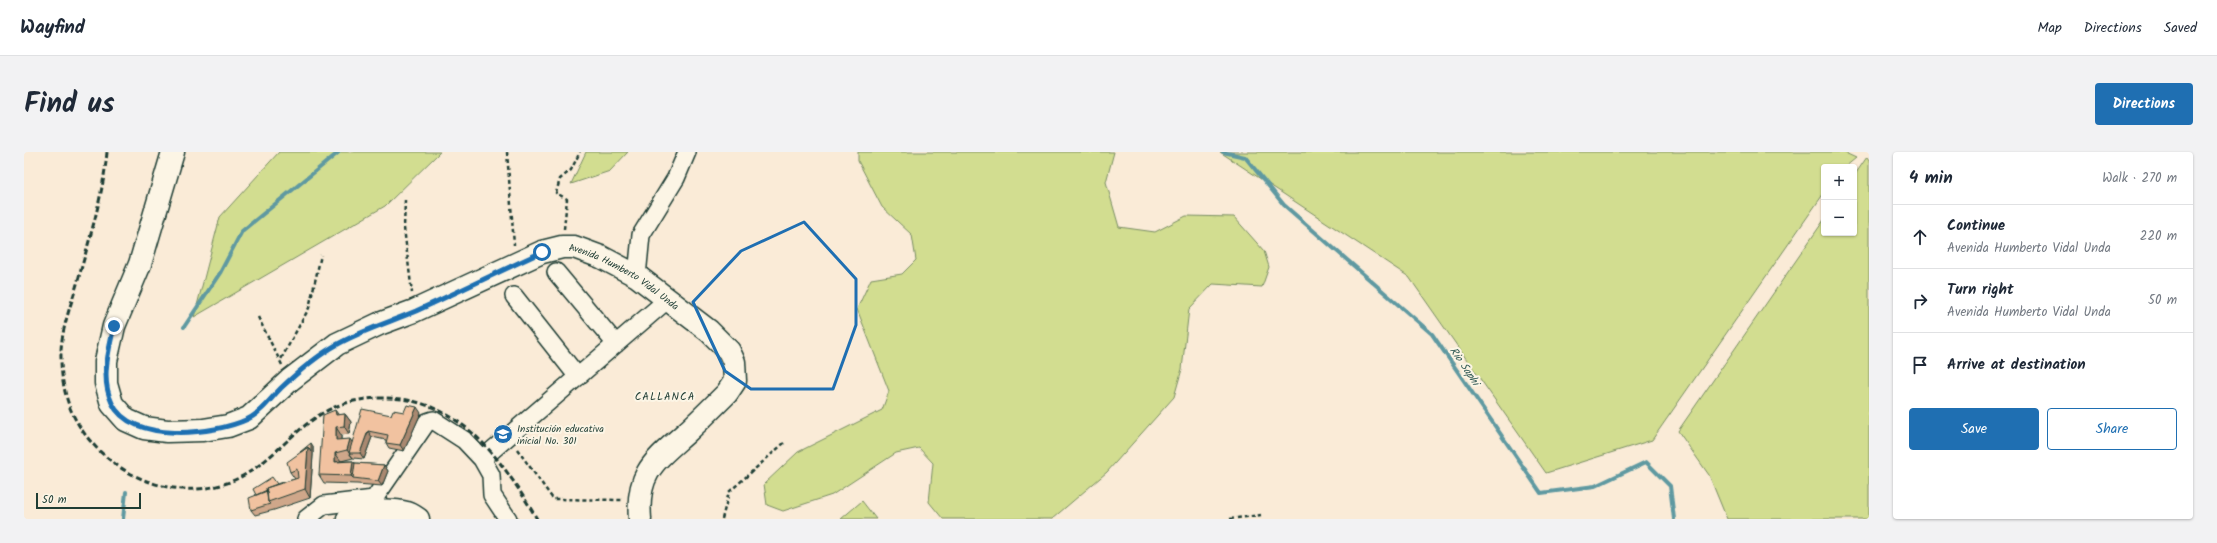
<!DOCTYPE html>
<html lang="en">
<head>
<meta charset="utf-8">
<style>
  :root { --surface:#fff; --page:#f2f2f3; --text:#1f2937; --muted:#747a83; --line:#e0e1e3; --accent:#1f6fb2 }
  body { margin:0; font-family:Kalam,sans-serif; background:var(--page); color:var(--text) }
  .controls { position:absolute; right:12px; top:12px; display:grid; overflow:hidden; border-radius:4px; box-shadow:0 1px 3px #0004 }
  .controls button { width:36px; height:36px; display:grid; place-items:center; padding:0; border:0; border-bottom:1px solid var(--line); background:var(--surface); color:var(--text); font:20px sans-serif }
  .scale { position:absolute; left:12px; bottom:10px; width:105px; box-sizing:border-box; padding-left:4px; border:2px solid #1f3d34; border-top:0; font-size:11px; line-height:14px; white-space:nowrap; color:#1f3d34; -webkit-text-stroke:3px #fcf5e5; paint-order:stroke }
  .stop { position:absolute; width:12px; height:12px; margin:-9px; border:3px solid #1f6fb2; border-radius:50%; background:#fff }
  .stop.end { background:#1f6fb2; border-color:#fff; box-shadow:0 1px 4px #0008 }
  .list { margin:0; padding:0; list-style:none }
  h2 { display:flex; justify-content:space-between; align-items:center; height:52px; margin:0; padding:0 16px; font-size:17px }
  h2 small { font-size:13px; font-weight:400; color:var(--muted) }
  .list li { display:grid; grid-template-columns:26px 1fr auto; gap:12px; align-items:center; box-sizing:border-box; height:64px; padding:0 16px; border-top:1px solid var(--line) }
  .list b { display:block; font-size:15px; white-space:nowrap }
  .list p { margin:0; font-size:13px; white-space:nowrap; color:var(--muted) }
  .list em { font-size:13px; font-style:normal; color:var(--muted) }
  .actions { display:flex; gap:8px; padding:12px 16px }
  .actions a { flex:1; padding:9px 0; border:1px solid var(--accent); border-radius:4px; text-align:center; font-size:14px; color:var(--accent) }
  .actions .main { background:var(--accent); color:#fff }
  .icon { flex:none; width:22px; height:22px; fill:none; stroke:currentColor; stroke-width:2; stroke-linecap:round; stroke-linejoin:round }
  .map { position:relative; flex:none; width:1845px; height:367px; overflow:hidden; border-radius:4px }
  header { display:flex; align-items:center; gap:24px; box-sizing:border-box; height:56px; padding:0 20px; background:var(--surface); border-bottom:1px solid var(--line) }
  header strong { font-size:19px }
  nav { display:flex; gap:22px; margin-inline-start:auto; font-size:14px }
  .intro { display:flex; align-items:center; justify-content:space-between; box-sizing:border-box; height:96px; padding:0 24px }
  h1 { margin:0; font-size:28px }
  .button { padding:10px 18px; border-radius:4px; background:var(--accent); color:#fff; font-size:14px; font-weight:700 }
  main { display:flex; gap:24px; padding:0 24px }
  aside { flex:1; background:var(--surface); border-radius:4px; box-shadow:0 1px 3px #0004 }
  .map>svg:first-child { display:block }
  .green { fill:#d2dd90; stroke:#788d62 }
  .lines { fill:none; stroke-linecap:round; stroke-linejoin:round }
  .stream { stroke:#5f99a1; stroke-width:4 }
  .street-casing { stroke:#1f3d34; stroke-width:20 }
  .secondary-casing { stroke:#1f3d34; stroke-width:25 }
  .path { stroke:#1f3d34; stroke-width:2.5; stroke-dasharray:4 3; stroke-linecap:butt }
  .street { stroke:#fcf5e5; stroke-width:17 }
  .secondary { stroke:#fcf5e5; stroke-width:22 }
  .rail { stroke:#1f3d34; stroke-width:3; stroke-dasharray:6 3; stroke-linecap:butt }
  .wall { fill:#cfa78a; stroke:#1f3d34 }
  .shaded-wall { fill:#a98870; stroke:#1f3d34 }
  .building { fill:#f1c2a0; stroke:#1f3d34 }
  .route { stroke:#1f6fb2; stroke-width:5 }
  .marked { fill:none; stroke:#1f6fb2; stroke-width:3; stroke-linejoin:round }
  .labels { text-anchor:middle; stroke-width:4; stroke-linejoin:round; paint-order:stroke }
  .street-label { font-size:10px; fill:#1f3d34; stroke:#fcf5e5 }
  .poi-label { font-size:10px; fill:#1f3d34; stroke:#fcf5e5; text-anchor:start }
  .water-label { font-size:11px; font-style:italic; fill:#345c58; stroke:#fcf5e5 }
  .neighbourhood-label { font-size:11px; letter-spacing:1px; fill:#1f3d34; stroke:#fcf5e5 }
</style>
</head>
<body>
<header>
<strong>Wayfind</strong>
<nav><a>Map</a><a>Directions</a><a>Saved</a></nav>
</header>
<div class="intro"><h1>Find us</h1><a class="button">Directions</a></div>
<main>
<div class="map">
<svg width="1845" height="367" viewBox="0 0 1845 367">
  <rect width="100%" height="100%" fill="#faebd7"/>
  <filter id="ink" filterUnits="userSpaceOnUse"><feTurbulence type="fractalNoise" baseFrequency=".025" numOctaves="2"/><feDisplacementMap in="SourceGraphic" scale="8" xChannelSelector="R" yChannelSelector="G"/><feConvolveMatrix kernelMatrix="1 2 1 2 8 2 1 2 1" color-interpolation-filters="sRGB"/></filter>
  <g filter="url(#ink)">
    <path class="green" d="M 255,0 L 416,0 L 361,54 L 170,165 L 196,65 Z
      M 562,0 L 604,0 L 586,19 L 547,32 Z
      M 834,0 L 1090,0 L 1082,30 L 1095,75 L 1131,80 L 1162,64 L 1210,65 L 1240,99 L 1245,115 L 1238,135 L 1189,132 L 1165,157 L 1158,217 L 1150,245 L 1083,320 L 1028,367 L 919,367 L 905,350 L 909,311 L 895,296 L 872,301 L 808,343 L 759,359 L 743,353 L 740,332 L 774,300 L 858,258 L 865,239 L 833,157 L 847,127 L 878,122 L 892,108 L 888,83 L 858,55 L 834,9 Z
      M 1196,0 L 1819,0 L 1832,6 L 1821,15 L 1800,15 L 1800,41 L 1628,288 L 1522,321 L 1385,125 Z
      M 1843,5 L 1845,8 L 1845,367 L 1703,367 L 1685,323 L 1654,279 L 1800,68 L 1800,81 L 1830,81 L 1830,24 Z
      M 838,349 L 852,367 L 817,367 Z"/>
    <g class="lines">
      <path class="stream" d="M 1199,0 L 1221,5 L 1260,53 L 1408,182 L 1517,341 L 1571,334 L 1622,310 L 1646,334 L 1650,367
        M 160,175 L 196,121 L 218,79 L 315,0
        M 99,367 L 102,340"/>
      <g class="street-casing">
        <path id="street" d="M 532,120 L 592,192
          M 613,124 L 617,83 L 652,26 L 663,0
          M 490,144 L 554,225
          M 458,307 L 467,323 L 468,343 L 484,367
          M 282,367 L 300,353 L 350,347 L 403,270 L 409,268 L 440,288 L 458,307 L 643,148"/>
      </g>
      <g class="secondary-casing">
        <g id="secondary">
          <path id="s1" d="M 149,0 L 116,112 L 90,174 L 82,209 L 82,231 L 88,252 L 102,268 L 120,276 L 143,279 L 179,278 L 204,274 L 225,266 L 266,228 L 313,192 L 355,172 L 390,159 L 518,100 L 538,95 L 550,95 L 577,105 L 613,124 L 685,179 L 705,199 L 710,210 L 711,229 L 703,241 C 690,254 677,267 663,280 C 631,309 612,320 616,367"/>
          <path d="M 324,367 C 335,357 369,357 383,361 C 387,362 391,365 394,367"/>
        </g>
      </g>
      <path class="path" d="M 483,0 L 490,93
        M 381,48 L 380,76 L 388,141
        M 540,77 L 543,47 L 532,41 L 536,27 L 547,18 L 556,0
        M 234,165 L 256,209
        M 258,213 L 256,209 L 285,156 L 297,103
        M 493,297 L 529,347 L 598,348
        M 698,367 L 705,340 L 760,291
        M 1206,367 L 1237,363"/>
      <use href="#street" class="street"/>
      <use href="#secondary" class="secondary"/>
      <path class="rail" d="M 83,0 C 79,45 65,88 53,132 C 46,156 36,181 37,206 C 37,223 40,240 46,256 C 70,314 141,353 203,331 C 240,318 262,285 294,264 C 312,252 333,247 354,246 C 434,243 477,306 513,367"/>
    </g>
    <path class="wall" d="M 380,260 L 397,261 L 380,299 L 365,296 L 362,291 L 362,288 L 348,285 L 340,307 L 329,306 L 317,309 L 329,309 L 331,311 L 360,313 L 364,319 L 358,334 L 333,332 L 300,331 L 295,323 L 315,263 L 321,262 L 327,270 L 325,282 L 317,283 L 317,288 L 328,290 L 367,263 Z
      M 289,294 L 289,303 L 286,346 L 250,358 L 231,363 L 227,358 L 232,343 L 253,332 L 271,327 L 266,320 Z"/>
    <path class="shaded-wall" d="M 393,255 L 397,261 L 380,299 L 376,293 Z
      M 311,258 L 317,266 L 312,263 Z
      M 321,262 L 327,270 L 325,282 L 320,274 Z
      M 312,275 L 317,283 L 317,296 L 312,288 Z
      M 344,279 L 348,285 L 340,307 L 336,301 Z
      M 326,287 L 332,296 L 325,301 L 329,306 L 323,298 Z
      M 287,291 L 289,294 L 289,303 L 286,346 L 281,337 L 284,295 Z
      M 311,301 L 317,309 L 311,310 Z
      M 329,309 L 335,317 L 329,326 L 327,324 Z
      M 360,313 L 364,319 L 358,334 L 354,329 Z"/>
    <path class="building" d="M 383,253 L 393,255 L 376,293 L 362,291 L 364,283 L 344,279 L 336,301 L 325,301 L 338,257 L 367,263 L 369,258 L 380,260 Z
      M 311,258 L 312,263 L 321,262 L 320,274 L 312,275 L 312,288 L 326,287 L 323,298 L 311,301 L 311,310 L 329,309 L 327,324 L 295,323 L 299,263 Z
      M 287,291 L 287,300 L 284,295 L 277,300 L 276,300 Z
      M 284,295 L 281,337 L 244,350 L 242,336 L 274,326 L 273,317 L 266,320 L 263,310 Z
      M 331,311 L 360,313 L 354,329 L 329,326 Z
      M 248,325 L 253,332 L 242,336 L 243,338 L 232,343 L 229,337 Z
      M 243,339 L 244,350 L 246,352 L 227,358 L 225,346 Z"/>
  </g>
  <g class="lines" filter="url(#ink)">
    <path class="route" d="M 90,174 C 85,199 76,226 88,251 C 107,292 190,283 224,267 C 237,261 247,246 257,236 C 274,220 294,203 314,192 C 339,178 366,170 392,159 C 434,140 476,119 518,100"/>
  </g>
  <path class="marked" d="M 780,70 L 832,127 L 832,173 L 809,237 L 727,237 L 701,219 L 669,150 L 717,99 Z"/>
  <defs>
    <g id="school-disc" transform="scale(1)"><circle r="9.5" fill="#1f6fb2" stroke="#fcf5e5"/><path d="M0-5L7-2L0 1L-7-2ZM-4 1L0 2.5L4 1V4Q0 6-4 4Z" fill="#fff"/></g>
  </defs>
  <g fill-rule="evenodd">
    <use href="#school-disc" x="479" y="282"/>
  </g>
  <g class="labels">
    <g class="street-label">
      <text dy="4" stroke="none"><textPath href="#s1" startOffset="842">Avenida Humberto Vidal Unda</textPath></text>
    </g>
    <g class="poi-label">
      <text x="493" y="280">Institución educativa<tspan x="493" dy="12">inicial No. 301</tspan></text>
    </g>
    <g class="water-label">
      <text transform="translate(1441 214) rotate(56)" y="4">Rio Saphi</text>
    </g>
    <g class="neighbourhood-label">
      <text x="641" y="248">CALLANCA</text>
    </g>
  </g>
</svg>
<div class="controls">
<button>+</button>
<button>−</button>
</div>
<div class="scale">50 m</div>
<div class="stop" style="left:518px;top:100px"></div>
<div class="stop end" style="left:90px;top:174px"></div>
</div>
<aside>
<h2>4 min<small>Walk · 270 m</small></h2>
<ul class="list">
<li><svg class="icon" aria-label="ahead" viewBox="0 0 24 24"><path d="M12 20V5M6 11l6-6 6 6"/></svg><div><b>Continue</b><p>Avenida Humberto Vidal Unda</p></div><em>220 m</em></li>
<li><svg class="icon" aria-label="right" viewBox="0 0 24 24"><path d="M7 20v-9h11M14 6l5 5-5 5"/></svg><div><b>Turn right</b><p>Avenida Humberto Vidal Unda</p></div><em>50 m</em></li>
<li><svg class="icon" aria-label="arrive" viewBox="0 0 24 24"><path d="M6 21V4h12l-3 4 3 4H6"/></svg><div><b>Arrive at destination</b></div></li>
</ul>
<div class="actions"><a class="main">Save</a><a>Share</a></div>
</aside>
</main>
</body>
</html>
